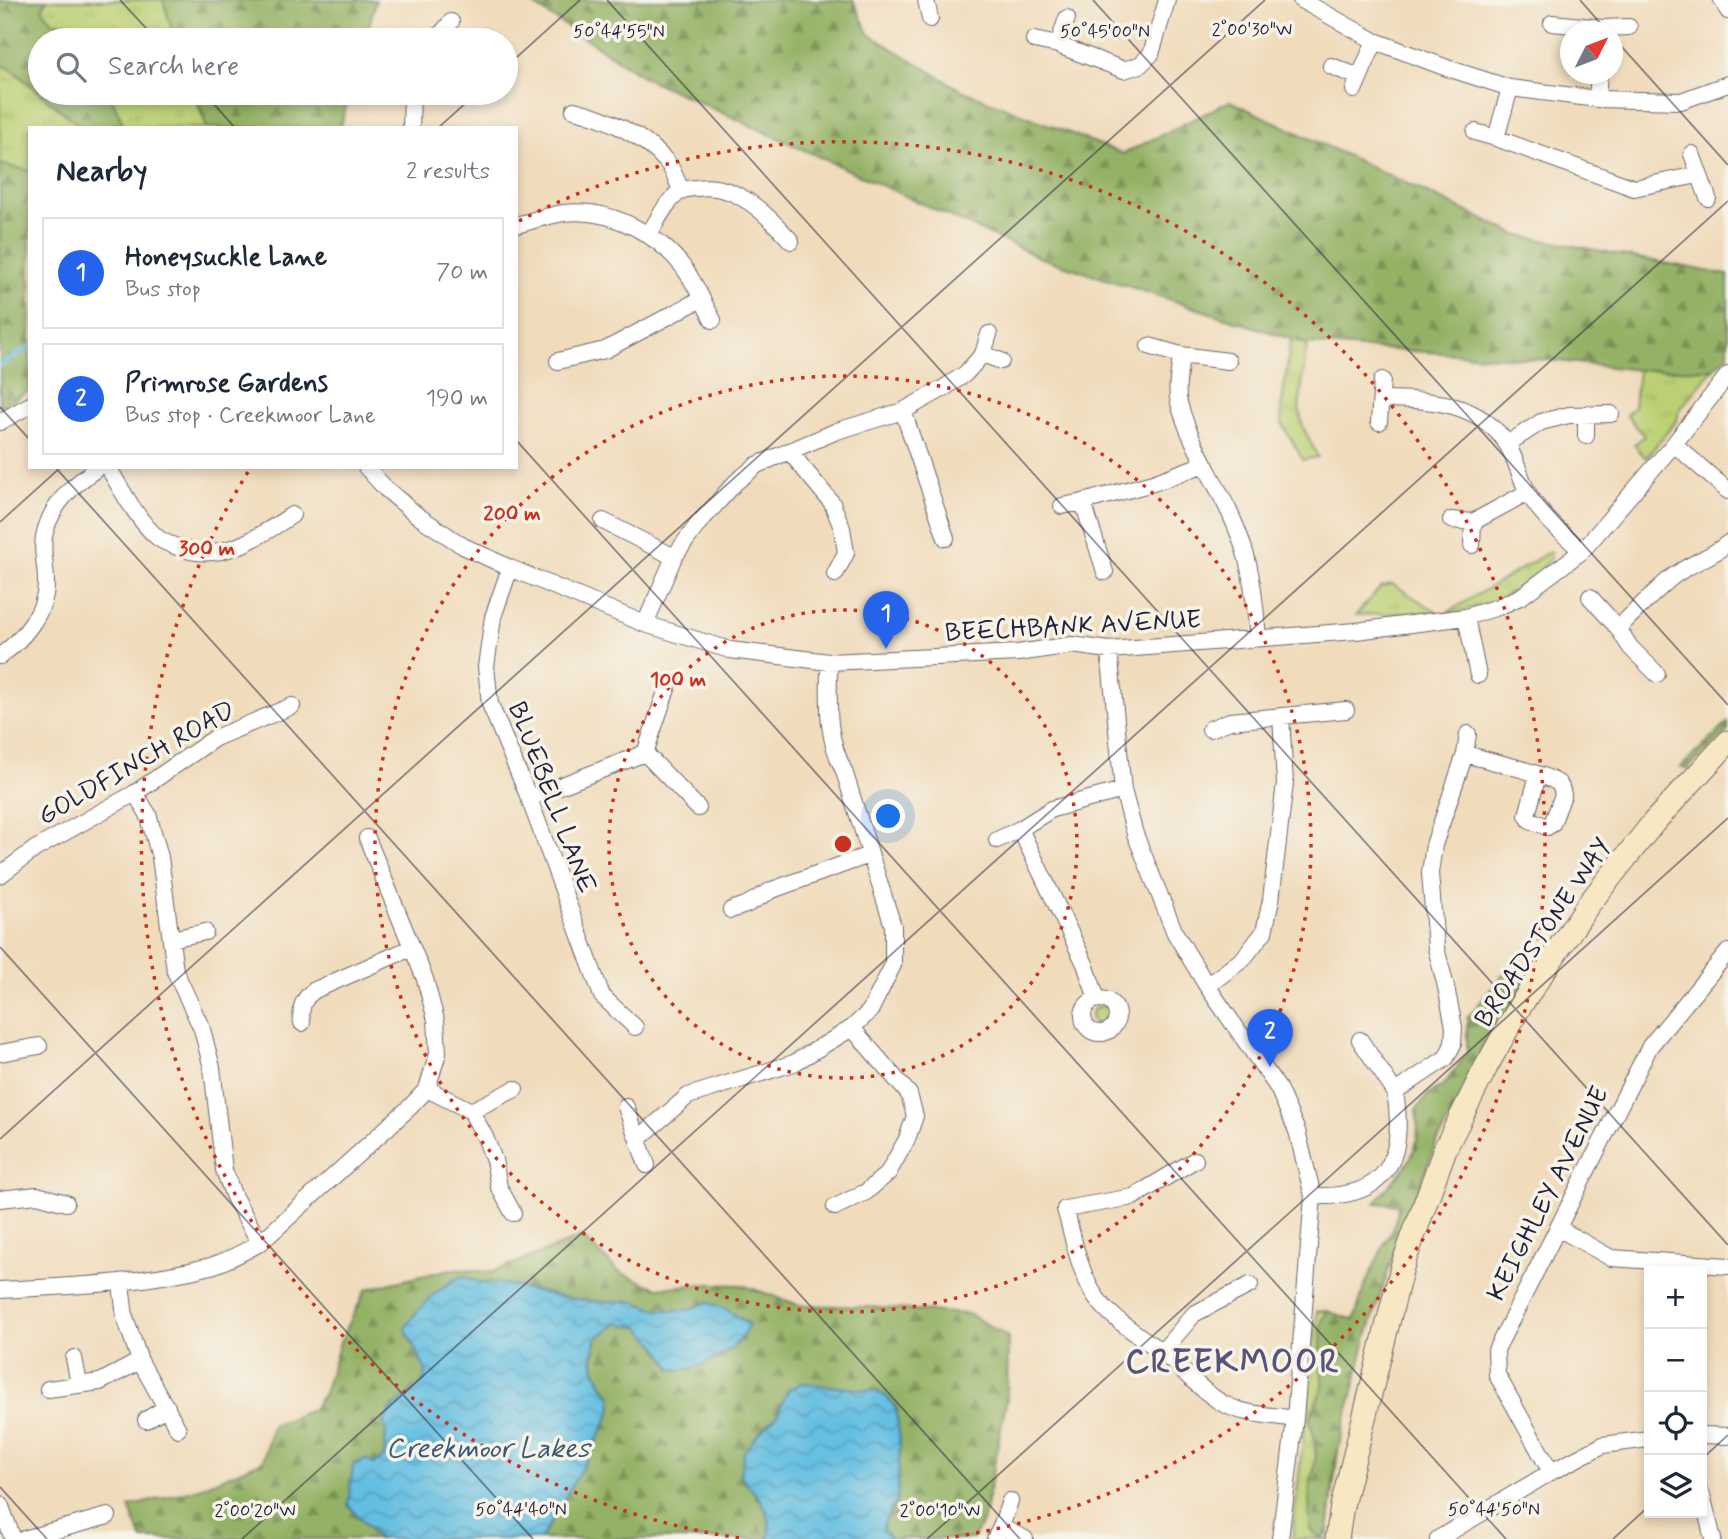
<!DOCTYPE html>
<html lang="en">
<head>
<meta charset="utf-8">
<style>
  :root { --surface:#fff; --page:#f2f2f3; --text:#1f2937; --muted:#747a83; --line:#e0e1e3; --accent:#2563eb }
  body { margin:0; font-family:Mynerve,sans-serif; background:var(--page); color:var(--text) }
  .controls { position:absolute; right:21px; bottom:21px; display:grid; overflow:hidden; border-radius:0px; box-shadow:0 4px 10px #0003 }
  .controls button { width:63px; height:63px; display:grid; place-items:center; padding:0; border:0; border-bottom:2px solid var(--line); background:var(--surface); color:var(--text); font:35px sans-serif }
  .compass { position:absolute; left:1560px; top:21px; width:63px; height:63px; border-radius:50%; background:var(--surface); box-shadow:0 4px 10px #0003; rotate:48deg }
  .you { position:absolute; left:889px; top:817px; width:24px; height:24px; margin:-18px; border:5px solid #fff; border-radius:50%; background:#1a73e8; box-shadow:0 0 0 10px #1a73e833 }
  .badge { display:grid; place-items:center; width:46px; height:46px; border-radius:50%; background:var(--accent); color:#fff; font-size:23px; font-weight:700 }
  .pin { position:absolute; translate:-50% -58px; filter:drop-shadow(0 2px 4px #0008) }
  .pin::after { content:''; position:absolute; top:37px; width:24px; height:21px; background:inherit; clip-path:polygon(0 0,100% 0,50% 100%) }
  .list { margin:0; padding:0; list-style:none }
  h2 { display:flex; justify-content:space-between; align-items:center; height:91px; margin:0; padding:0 28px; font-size:30px }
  h2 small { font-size:23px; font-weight:400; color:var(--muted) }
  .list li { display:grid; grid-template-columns:46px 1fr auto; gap:21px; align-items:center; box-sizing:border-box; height:112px; margin:0 14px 14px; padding:0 14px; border:2px solid var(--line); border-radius:0px }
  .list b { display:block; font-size:26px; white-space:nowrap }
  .list p { margin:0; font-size:23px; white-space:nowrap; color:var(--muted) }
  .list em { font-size:23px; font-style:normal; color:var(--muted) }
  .icon { flex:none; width:38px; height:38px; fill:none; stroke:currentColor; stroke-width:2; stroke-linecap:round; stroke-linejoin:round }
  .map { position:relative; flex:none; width:1728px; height:1539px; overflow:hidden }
  .search { position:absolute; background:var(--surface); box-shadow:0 4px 10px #0003; left:28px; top:28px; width:490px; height:77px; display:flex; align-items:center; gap:18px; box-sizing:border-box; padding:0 24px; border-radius:38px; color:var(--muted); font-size:26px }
  .panel { position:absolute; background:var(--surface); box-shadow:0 4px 10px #0003; left:28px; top:126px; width:490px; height:343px; border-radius:0px }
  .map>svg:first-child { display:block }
  .grass { fill:url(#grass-tufts); stroke:#6e7958; stroke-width:2 }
  .forest { fill:url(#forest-firs); stroke:#5b6a50; stroke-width:2 }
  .water { fill:url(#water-waves); stroke:#43708e; stroke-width:2 }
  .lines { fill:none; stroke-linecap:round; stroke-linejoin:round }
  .stream { stroke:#64bfe2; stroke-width:4.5 }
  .street-casing { stroke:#6a6368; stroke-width:18 }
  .secondary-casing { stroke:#6a6368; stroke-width:25 }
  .street { stroke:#fff; stroke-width:16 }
  .secondary { stroke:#f7e8c3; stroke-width:23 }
  .ticks { fill:none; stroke:#22223b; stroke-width:2; stroke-opacity:0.45 }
  .ring { fill:none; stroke:#c8321e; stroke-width:3.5; stroke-dasharray:3.5 7 }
  .labels { text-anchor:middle; stroke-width:7; stroke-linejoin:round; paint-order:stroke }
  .street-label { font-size:26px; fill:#22223b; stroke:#f7f3e8 }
  .water-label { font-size:28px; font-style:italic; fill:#395975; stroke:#f7f3e8 }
  .district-label { font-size:33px; font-weight:bold; letter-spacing:2px; fill:#585378; stroke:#f7f3e8 }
  .ticks-label { font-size:18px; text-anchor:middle; fill:#22223b; stroke:#f7f3e8; stroke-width:7; stroke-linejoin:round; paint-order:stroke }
  .centre { fill:#c8321e; stroke:#f7f3e8; stroke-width:3.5 }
  .ring-label { font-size:21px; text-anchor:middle; font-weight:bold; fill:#c8321e; stroke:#f7f3e8; stroke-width:7; stroke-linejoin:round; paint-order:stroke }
</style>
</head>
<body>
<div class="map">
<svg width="1728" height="1539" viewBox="0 0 1728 1539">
  <defs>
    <pattern id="grass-tufts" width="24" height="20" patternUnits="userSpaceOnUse" patternTransform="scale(1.75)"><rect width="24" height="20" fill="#bbd074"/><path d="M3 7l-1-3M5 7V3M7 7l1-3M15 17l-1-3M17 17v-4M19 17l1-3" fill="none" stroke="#a0b265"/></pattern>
    <pattern id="forest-firs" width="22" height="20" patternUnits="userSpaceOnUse" patternTransform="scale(1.75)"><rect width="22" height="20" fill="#94b266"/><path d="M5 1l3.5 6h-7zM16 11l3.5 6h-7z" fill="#789055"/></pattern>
    <pattern id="water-waves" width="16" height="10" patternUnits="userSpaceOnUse" patternTransform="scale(1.75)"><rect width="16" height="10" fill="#64bfe2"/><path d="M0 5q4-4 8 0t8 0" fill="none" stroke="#529bb8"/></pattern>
  </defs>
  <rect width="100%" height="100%" fill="#f7f3e8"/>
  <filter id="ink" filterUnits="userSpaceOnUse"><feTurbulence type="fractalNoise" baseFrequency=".0143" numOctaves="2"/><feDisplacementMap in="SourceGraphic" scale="14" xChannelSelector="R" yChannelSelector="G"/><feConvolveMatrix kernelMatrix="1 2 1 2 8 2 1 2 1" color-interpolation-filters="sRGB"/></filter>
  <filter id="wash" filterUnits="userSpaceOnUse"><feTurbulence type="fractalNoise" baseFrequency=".00686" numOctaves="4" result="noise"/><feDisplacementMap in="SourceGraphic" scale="28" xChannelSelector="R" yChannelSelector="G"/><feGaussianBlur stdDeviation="1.57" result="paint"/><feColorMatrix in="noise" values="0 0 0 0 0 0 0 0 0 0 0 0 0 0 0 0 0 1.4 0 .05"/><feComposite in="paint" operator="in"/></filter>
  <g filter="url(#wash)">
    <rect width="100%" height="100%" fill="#f0dbbb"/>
    <path class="grass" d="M 0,0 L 376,0 L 365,40 L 40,40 L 40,93 L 350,93 L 340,128 L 30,128 L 30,390 L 0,407 Z
      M 1291,339 L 1307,344 L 1299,409 L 1303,427 L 1318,457 L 1303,460 L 1282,423 L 1281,410 Z
      M 1713,369 L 1680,409 L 1677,420 L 1646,458 L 1634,445 L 1644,436 L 1626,415 L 1634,407 L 1638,370 Z
      M 1551,551 L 1551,558 L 1544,567 L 1546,570 L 1492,603 L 1443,615 Z
      M 1392,584 L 1438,612 L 1356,615 L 1381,587 Z
      M1091 1016a10 10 0 1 1 20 0a10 10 0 1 1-20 0Z
      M 1317,1311 L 1327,1311 L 1354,1321 L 1327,1539 L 1292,1539 Z"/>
    <path class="forest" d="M 0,0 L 47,0 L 42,9 L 53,22 L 79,25 L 86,40 L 40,40 L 40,93 L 109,93 L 123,123 L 103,128 L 82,128 L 11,69 L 0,65 Z
      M 163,0 L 376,0 L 365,40 L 175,40 Z
      M 526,0 L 853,0 L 869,34 L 961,90 L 1123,154 L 1230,101 L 1517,235 L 1728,275 L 1728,355 L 1713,369 L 1638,370 L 1559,361 L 1307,344 L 1041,258 L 646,78 Z
      M 194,93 L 350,93 L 340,128 L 207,128 Z
      M 0,164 L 30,171 L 30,390 L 0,407 Z
      M 1728,722 L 1728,731 L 1687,769 L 1681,767 Z
      M 1507,970 L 1519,971 L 1526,980 L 1436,1144 L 1397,1244 L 1366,1339 L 1336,1458 L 1328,1530 L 1321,1538 L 1310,1530 L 1309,1493 L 1316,1455 L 1310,1418 L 1323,1386 L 1321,1371 L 1321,1324 L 1327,1311 L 1354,1320 L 1365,1285 L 1395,1222 L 1399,1205 L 1375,1203 C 1400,1169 1425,1159 1416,1110 L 1429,1093 L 1444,1085 L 1467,1053 L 1467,1018 Z
      M 582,1237 L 619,1272 L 657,1288 L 705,1284 L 742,1285 L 799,1305 L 866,1307 L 969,1314 L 1008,1337 L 1007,1397 L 984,1518 L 973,1539 L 891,1539 L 881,1528 L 891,1509 L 897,1502 L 900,1442 L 896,1408 L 788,1390 L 776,1417 L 758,1434 L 740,1475 C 756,1495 776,1512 768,1539 L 541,1539 L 561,1502 L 611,1396 C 595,1376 591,1364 596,1339 L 617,1323 L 639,1327 L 656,1344 L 672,1369 L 707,1302 L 689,1310 L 658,1310 L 633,1301 L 599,1302 L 561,1297 L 504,1284 L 481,1283 L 462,1276 L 424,1382 L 394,1407 L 386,1433 L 384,1457 L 374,1465 L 348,1505 L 379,1539 L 142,1539 L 129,1507 L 197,1489 L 263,1461 L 272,1425 L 312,1410 L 324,1393 L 340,1342 L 366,1289 L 451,1269 L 492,1272 Z"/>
    <path class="water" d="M 462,1276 L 481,1283 L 504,1284 L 561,1297 L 599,1302 L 633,1301 L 658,1310 L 689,1310 L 707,1302 L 726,1309 L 749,1324 C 746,1329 744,1336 741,1339 C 727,1356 693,1373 672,1369 L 656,1344 L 639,1327 L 617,1323 L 596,1339 L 592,1361 L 601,1383 L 611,1396 L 612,1410 L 591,1453 L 541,1539 L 379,1539 L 348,1505 L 353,1465 L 366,1459 L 374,1464 L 384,1457 L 386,1433 L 383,1421 L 394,1407 L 424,1381 L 426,1371 L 405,1328 C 420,1307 437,1287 462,1276 Z
      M 801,1383 L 875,1391 L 886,1396 L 896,1408 L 900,1442 L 897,1502 L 891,1509 L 882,1528 L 891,1539 L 768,1539 C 776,1512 756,1495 740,1475 L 744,1452 L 758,1434 L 776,1417 L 788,1390 Z"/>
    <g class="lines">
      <path class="stream" d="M 0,365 L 30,347"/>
    </g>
  </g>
  <g filter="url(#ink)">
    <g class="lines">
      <g class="street-casing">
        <path id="street" d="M 926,0 L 930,19
          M 1301,0 L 1375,41 L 1447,68 L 1510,88 L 1597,99 L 1681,101 L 1728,84
          M 1722,0 L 1728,11
          M 1552,23 L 1603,28 L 1629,27
          M 436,40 L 451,22
          M 1034,40 L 1058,45 L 1124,70 L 1140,65 L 1151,54 L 1167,0
          M 1058,45 L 1067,18
          M 1331,66 L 1359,77
          M 1510,88 L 1496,138 L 1634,188 L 1698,175
          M 1354,90 L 1375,41
          M 1597,99 L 1599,74
          M 574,110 C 605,117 644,136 666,161 C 673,168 677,181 681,191
          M 411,128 L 412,93
          M 1475,132 L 1496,138
          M 1692,154 L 1708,198
          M 516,225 C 532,221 548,215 564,213 C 612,207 665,237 690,277 C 698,290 705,306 713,320
          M 649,234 C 657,221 667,200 681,191 C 685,189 692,188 697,188 C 735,182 767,214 791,241
          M 1149,346 L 1181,355 L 1228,361
          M 983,354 L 1001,361
          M 1181,355 C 1180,369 1175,389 1179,403 C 1193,454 1227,496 1243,546 C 1253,576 1255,606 1258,637
          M 558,361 L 605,350 L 701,299
          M 1381,399 C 1426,399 1481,401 1508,446 C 1516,460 1520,476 1527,491 C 1540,515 1562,533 1582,551
          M 903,411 L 946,538
          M 1586,414 L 1586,436
          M 0,422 L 30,405
          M 1379,422 L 1382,380
          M 1507,444 L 1541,422 L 1569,415 L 1611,414
          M 1674,444 L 1728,491
          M 789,451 L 832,503 L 842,528 L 846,553 L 835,574
          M 108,467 C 122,490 137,520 158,538 C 165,543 174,546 183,549 C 223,562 259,537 292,515
          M 366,467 L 386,489 L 418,516 L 463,546 L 510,568 L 645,624 L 730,650 L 829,662 L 1018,653 L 1072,645 L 1109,650 L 1356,631 L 1466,617 L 1498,607 L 1522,596 L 1582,551 L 1674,444 L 1728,375
          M 1062,506 L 1083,502
          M 1451,520 L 1473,522 L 1528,492
          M 603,521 L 674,557
          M 1472,545 L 1473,522
          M 510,568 L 493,617 L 486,667 L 490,704 L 529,798 L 602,996 L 635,1027
          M 1105,572 L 1083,502 L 1153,483 L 1204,464
          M 1590,597 L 1618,628
          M 1466,617 L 1478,675
          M 645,624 L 674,557 L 698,524 L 736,482 L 757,465 L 837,431 L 903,411 L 944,388 L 965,374 L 983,354 L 989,334
          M 1109,650 L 1123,790 L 1135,834 L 1175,933 L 1207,986 L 1278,1088 L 1297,1131 L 1313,1196 L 1295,1419 L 1280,1539
          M 0,656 C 21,641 45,614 46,586 C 47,568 40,550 45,532 C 53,502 74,484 99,467
          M 1657,674 L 1630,647 L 1618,628 C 1636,611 1653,593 1671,578 C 1689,563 1711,558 1728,543
          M 1210,729 L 1230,721 L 1346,710
          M 645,753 L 698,808
          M 1465,754 L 1468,734
          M 135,793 L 148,814 L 160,857 L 175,971 L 202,1029 L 212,1068 L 224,1170 L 234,1197 L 260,1243
          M 529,798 L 645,753 L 668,686
          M 997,840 L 1020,829
          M 0,875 L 35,849 L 135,793 L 215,738 L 292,706
          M 731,910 L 746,905 L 772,890 L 869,855
          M 171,939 L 205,932
          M 1207,986 L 1243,959 L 1264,932 L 1271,900 L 1285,783 L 1281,716
          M1083 1016a17 17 0 1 1 34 0a17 17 0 1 1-34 0Z
          M 1097,999 L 1085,964 L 1020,829 L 1052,809 L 1123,790
          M 302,1023 C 300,1008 302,999 315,990 L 411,948
          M 1360,1040 L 1395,1092
          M 0,1053 L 39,1046
          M 427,1089 L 471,1111 L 515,1089
          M 626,1107 L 647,1165
          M 471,1111 L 485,1137 L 494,1160 L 499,1187 L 513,1213
          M 638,1139 L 688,1096 L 794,1063 L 852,1028 L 870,1011 L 893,965 L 893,926 L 844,771 C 825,733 829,704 829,662
          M 1195,1160 L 1133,1197 L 1065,1209 C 1073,1236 1078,1266 1092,1291 C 1107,1317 1137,1333 1160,1351 C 1181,1367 1198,1389 1222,1403 C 1243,1415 1271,1415 1295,1419
          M 1313,1196 C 1387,1199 1406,1160 1395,1092 L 1446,1058 L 1453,1044 L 1454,1027 L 1446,987 L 1436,948 L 1430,873 L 1434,845 L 1465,754 C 1482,759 1549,774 1559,784 C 1562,788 1562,790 1563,795 L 1552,824 L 1547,827 L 1530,820 L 1527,815 L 1538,775
          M 0,1199 L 37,1195 L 66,1203
          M 835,1207 L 866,1192 L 888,1173 L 907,1139 L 915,1116 L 909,1094 L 852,1028
          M 1558,1228 L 1611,1258 L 1728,1266
          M 121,1284 L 125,1317 L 140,1361 L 178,1429
          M 0,1290 C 71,1286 142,1284 211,1266 C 228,1261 245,1251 260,1243 L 410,1107 L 427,1089 L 438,1053 L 436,1020 L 425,979 L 367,838
          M 1162,1352 L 1194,1314 L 1250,1285
          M 74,1358 L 79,1384
          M 48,1389 L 100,1382 L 140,1361
          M 146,1420 L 167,1407
          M 1702,1435 L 1728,1436
          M 1551,1472 L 1497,1375 L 1496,1350 L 1650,1046 L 1728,952
          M 1702,1495 L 1713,1539
          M 0,1504 L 13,1539
          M 1001,1527 L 1010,1501
          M 24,1539 L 108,1516
          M 995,1539 L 1001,1527 L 1025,1539
          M 1438,1539 L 1551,1472 L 1603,1445 L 1649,1439"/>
      </g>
      <g class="secondary-casing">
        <path id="secondary" d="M 1337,1539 L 1342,1506 L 1402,1267 L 1445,1149 L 1486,1067 L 1520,1006 L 1588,905 L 1654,822 L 1728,742"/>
      </g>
      <use href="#street" class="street"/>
      <use href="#secondary" class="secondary"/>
    </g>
  </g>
  <path class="ticks" d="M 120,0 L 157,40M 607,0 L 1728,1245M 1093,0 L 1728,705M 1580,0 L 1608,32M 1612,36 L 1728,165M 506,67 L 580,0M 204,93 L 235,128M 438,128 L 477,93M 0,407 L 30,440M 516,440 L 1506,1539M 55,467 L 1020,1539M 0,522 L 61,467M 0,947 L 533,1539M 0,1139 L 1265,0M 1702,1459 L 1728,1435M 0,1487 L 47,1539M 242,1539 L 1728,201M 927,1539 L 1728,818M 1613,1539 L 1649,1506"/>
  <g class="ring">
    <circle cx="843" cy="844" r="234"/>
    <circle cx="843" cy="844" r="468"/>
    <path d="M739 1538A702 702 0 0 1 248 472M519 221A702 702 0 1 1 947 1538"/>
  </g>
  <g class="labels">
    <g class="street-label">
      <text transform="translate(1073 625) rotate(-3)" y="9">BEECHBANK AVENUE</text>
      <text transform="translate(136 762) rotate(-30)" y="9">GOLDFINCH ROAD</text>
      <text transform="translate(553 797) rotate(69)" y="9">BLUEBELL LANE</text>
      <text transform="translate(1542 932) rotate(-56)" y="9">BROADSTONE WAY</text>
      <text transform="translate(1547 1193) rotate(-63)" y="9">KEIGHLEY AVENUE</text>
    </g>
    <g class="water-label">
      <text x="488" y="1457">Creekmoor Lakes</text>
    </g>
    <g class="district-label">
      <text x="1233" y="1372">CREEKMOOR</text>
    </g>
  </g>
  <g class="ticks-label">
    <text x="1252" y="35">2°00'30"W</text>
    <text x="619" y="37">50°44'55"N</text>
    <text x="1105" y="37">50°45'00"N</text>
    <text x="521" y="1515">50°44'40"N</text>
    <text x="1494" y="1515">50°44'50"N</text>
    <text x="255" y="1516">2°00'20"W</text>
    <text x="940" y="1516">2°00'10"W</text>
  </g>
  <circle cx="843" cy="844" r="10" class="centre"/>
  <g class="ring-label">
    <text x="512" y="520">200 m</text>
    <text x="207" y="555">300 m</text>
    <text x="678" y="686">100 m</text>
  </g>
</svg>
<div class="controls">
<button>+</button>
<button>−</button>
<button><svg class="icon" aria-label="locate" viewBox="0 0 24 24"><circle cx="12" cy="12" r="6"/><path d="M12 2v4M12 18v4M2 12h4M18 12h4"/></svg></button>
<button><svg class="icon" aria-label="layers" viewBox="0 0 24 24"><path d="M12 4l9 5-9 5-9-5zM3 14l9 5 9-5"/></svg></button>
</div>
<svg class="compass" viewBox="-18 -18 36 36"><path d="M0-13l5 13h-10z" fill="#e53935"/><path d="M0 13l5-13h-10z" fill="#747a83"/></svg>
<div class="you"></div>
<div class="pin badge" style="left:886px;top:649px">1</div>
<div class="pin badge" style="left:1270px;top:1067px">2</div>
<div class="search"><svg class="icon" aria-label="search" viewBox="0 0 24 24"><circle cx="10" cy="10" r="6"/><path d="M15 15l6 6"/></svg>Search here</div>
<section class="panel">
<h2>Nearby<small>2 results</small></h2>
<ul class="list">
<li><span class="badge">1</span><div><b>Honeysuckle Lane</b><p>Bus stop</p></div><em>70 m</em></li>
<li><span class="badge">2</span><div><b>Primrose Gardens</b><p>Bus stop · Creekmoor Lane</p></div><em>190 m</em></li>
</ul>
</section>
</div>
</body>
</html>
